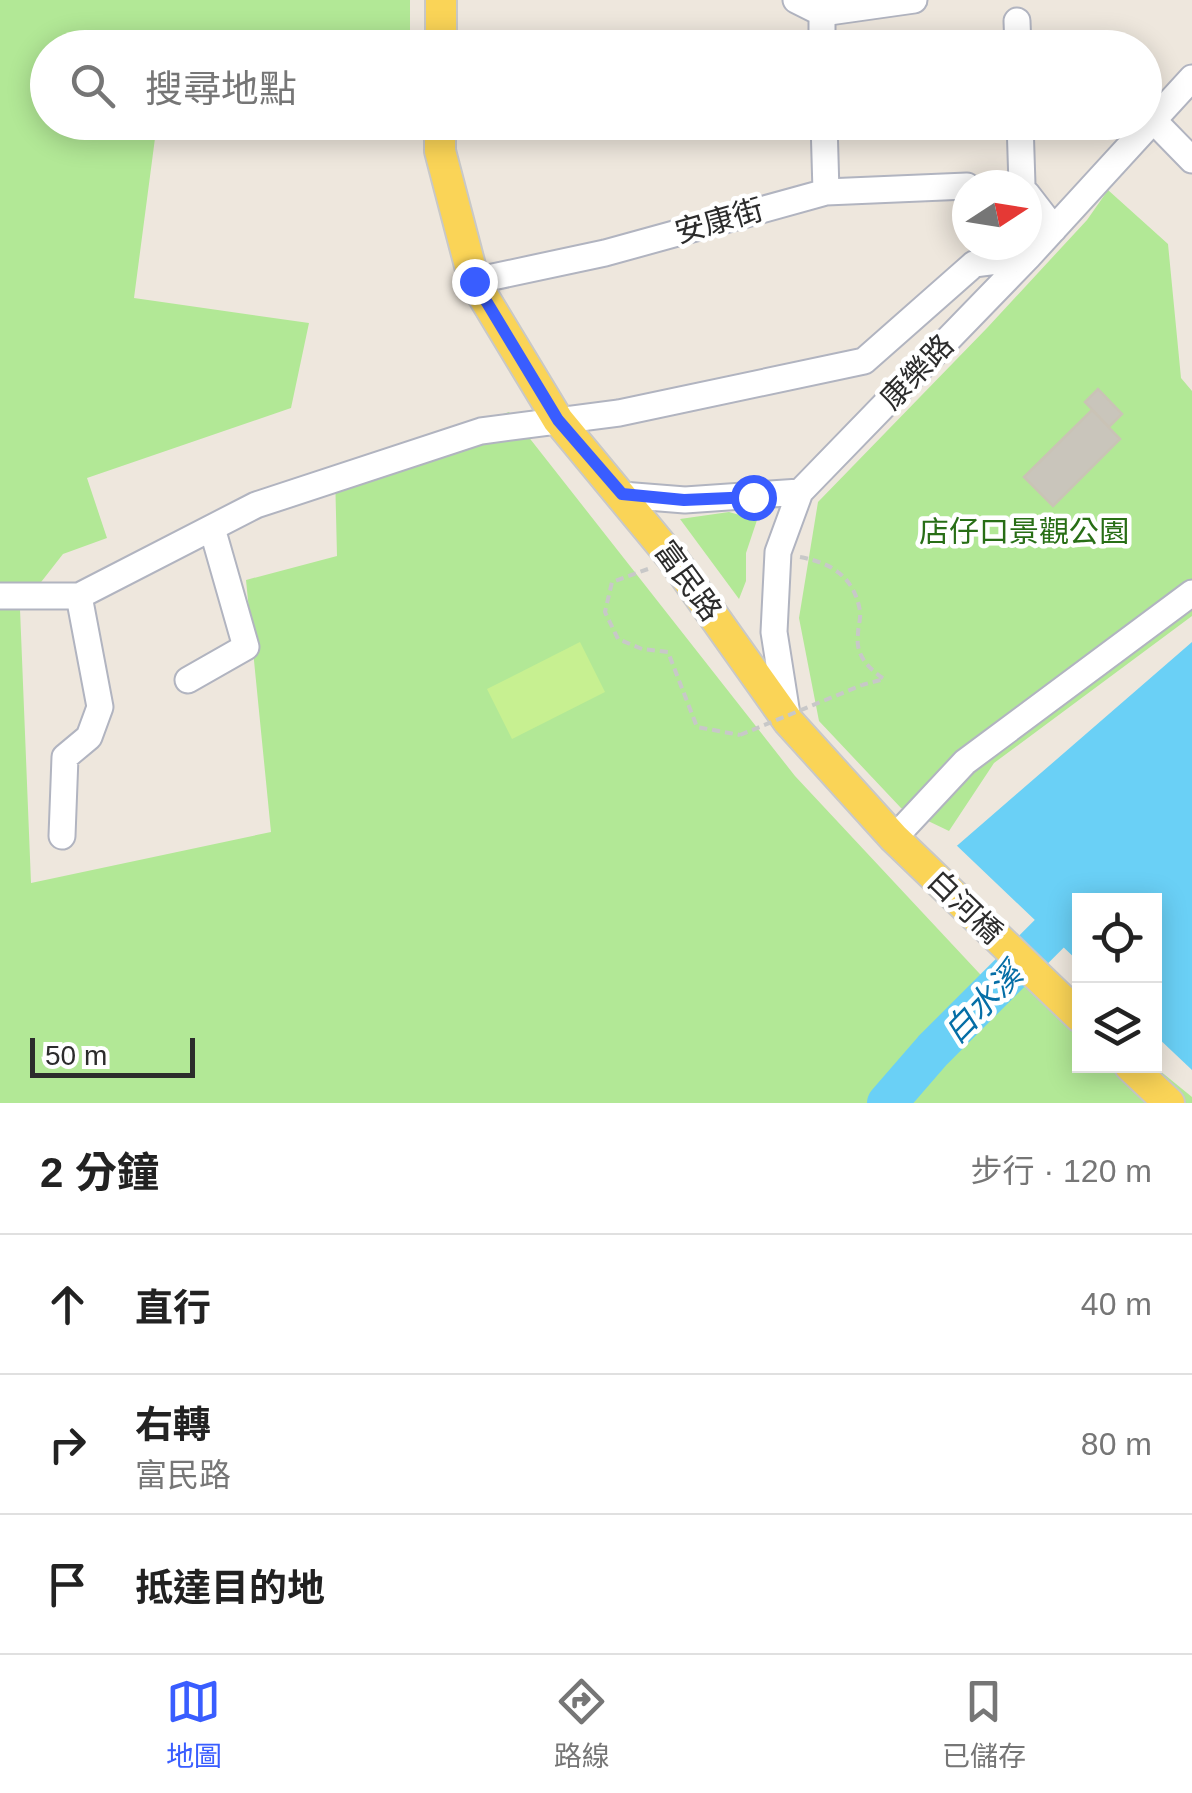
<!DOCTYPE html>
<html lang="zh-TW">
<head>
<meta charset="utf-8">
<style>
  :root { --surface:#fff; --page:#f2f2f2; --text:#222; --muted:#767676; --line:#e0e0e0; --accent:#395dff }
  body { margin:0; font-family:Helvetica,"Noto Sans TC",sans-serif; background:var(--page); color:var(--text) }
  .controls { position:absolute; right:30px; bottom:30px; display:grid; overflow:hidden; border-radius:0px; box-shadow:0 5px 25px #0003 }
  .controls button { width:90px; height:90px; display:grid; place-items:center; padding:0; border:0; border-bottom:2px solid var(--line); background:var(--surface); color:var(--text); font:50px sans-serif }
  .compass { position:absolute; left:952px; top:170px; width:90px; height:90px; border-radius:50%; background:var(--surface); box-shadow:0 5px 25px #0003; rotate:78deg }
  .scale { position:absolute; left:30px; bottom:25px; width:165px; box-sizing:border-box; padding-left:10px; border:5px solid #2c2c2c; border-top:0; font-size:28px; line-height:35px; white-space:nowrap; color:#2c2c2c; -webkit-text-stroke:8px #fff; paint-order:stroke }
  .stop { position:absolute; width:30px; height:30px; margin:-22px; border:8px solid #395dff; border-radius:50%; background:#fff }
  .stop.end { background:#395dff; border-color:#fff; box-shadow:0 2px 10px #0008 }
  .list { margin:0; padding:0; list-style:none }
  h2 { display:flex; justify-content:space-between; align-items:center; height:130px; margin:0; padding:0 40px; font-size:42px }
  h2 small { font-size:32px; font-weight:400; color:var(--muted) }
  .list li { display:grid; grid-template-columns:65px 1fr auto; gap:30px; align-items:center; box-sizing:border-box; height:140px; padding:0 40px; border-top:2px solid var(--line) }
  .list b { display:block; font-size:38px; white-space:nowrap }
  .list p { margin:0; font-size:32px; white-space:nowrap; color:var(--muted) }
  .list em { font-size:32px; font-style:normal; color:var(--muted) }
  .icon { flex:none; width:55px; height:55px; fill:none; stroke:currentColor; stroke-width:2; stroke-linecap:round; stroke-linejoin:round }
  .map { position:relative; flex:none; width:1192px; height:1103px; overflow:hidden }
  .search { position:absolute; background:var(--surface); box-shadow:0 5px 25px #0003; left:30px; right:30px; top:30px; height:110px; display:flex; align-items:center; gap:25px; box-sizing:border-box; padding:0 35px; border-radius:55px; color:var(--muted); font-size:38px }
  .sheet { height:550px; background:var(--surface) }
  nav { display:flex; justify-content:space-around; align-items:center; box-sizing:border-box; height:140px; border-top:2px solid var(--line); background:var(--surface); font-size:28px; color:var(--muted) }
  nav a { display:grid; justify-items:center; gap:5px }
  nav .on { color:var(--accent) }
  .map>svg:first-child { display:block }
  .green { fill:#b2e896 }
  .pitch { fill:#c7f091 }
  .water { fill:#6ad0f6 }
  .pier { fill:#eee7dd }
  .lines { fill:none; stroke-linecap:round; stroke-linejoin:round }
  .river { stroke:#6ad0f6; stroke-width:40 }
  .building { fill:#c9c5bb; stroke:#cac3b6; stroke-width:2.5 }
  .minor-casing { stroke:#b1b4c0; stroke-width:29 }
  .major-casing { stroke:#c8c8c8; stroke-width:34 }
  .path { stroke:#c8c8c8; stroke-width:4; stroke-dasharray:8 5; stroke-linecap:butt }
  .minor { stroke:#fff; stroke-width:25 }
  .major { stroke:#fad457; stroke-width:30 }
  .path-bridge { stroke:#c8c8c8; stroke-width:4; stroke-dasharray:8 5; stroke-linecap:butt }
  .route { stroke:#395dff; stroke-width:12 }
  .labels { text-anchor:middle; stroke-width:9; stroke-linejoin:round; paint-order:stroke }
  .street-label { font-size:30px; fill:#2c2c2c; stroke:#fff }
  .park-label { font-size:30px; fill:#286e16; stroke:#fff }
  .water-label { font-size:32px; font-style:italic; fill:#056ea6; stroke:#fff }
</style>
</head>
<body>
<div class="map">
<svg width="1192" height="1103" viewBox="0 0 1192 1103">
  <rect width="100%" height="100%" fill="#eee7dd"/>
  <path class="green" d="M 0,0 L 410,0 L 410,47 L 48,48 L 48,122 L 157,123 L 134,298 L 309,323 L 291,408 L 87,478 L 107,538 L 63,554 L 20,609 L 31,883 L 271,832 L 246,580 L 337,556 L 335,472 L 509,412 L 795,776 L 993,988 L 1030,951 L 1079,994 L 1080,1066 L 1154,1066 L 1192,1092 L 1192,1103 L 0,1103 Z
    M 1108,190 L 1168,244 L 1181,378 L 1192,391 L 1192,616 L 994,763 L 949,831 L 901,808 L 819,721 L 799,618 L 818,502 L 987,328 L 1087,220 Z
    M 729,512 L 757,520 L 746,553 L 746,581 L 739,599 L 680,519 Z"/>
  <path class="pitch" d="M 580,642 L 605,692 L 512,739 L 487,689 Z"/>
  <path class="water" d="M 1192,642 L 1192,1092 L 1155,1059 L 1154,901 L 1080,901 L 1079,994 L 944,857 Z"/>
  <path class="pier" d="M 953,842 L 1080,963 L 1079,999 L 1026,954 L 940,860 L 940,854 Z
    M 1155,1035 L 1192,1070 L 1192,1097 L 1154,1066 Z"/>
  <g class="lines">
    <path class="river" d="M 887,1103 L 933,1050 L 1080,903"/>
  </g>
  <path class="building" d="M 1098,389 L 1122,414 L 1109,427 L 1085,402 Z
    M 1092,410 L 1120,439 L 1053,506 L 1024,477 Z"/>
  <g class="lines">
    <g class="minor-casing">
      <path id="minor" d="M 796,0 L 822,13 L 914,0
        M 822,13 L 822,48
        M 1017,21 L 1018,48
        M 1152,119 L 1192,160
        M 824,122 L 826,192
        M 1020,122 L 1022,185
        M 1027,194 L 1054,229
        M 474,281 L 605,253 L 826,192 L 967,186
        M 622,495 L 685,500 L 800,492
        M 0,596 L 79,596 L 256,505 L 481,431 L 619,413 L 864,361 L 974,264 L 1028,257
        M 188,680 L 246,647 L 212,528
        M 788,721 L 774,632 L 778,552 L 800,492 L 1028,257 L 1192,78
        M 62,836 L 65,757 L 89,737 L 100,707 L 79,596
        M 894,838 L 965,762 L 1192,593"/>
    </g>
    <g class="major-casing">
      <path id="major" d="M 441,48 L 441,0
        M 440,122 L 440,151 L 474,281 L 558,420 L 673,559 L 788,721 L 894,838 L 1080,1017
        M 1130,1066 L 1169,1103"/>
    </g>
    <path class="path" d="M 800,557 C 832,563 854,577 860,611 C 861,618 858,627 858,634 C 855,655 868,668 884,679 L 862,685
      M 648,569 L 612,582 L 605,612 L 618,639 L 642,649 L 668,652 L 697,727 L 740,735"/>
    <use href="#minor" class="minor"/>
    <use href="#major" class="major"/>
    <path class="path-bridge" d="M 740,735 L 862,685"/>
  </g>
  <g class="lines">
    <path class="route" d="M 474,281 L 558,420 L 622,494 L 684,500 L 753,497"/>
  </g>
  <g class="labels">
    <g class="street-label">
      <text transform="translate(719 221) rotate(-16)" y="10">安康街</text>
      <text transform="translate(917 372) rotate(-46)" y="10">康樂路</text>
      <text transform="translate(688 581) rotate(54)" y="10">富民路</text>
      <text transform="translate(965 907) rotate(44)" y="10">白河橋</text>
    </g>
    <g class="park-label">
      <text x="1024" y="542">店仔口景觀公園</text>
    </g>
    <g class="water-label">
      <text transform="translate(983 1003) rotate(-46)" y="11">白水溪</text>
    </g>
  </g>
</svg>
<div class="controls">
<button><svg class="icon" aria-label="locate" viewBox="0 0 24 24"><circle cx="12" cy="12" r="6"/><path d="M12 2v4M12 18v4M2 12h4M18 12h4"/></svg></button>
<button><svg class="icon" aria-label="layers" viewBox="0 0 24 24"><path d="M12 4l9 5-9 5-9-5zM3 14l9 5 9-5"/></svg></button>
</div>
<svg class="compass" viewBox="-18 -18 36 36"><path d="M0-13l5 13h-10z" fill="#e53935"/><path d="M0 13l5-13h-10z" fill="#767676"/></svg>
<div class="scale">50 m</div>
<div class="stop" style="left:753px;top:497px"></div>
<div class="stop end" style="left:474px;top:281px"></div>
<div class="search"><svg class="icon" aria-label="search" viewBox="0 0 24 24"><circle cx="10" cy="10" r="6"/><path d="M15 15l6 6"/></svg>搜尋地點</div>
</div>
<section class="sheet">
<h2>2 分鐘<small>步行 · 120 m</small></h2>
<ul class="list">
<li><svg class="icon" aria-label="ahead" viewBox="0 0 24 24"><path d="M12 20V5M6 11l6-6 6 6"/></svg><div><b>直行</b></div><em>40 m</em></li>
<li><svg class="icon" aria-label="right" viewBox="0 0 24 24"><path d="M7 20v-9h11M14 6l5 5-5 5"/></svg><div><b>右轉</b><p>富民路</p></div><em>80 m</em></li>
<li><svg class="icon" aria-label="arrive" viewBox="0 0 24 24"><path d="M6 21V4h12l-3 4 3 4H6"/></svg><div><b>抵達目的地</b></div></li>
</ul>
</section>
<nav>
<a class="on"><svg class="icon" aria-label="map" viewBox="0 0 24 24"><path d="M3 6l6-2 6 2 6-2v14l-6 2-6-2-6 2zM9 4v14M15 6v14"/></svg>地圖</a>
<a><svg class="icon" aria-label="directions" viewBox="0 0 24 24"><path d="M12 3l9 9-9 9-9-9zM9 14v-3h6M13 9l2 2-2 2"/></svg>路線</a>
<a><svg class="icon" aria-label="saved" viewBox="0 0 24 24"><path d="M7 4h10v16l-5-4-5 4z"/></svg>已儲存</a>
</nav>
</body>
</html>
